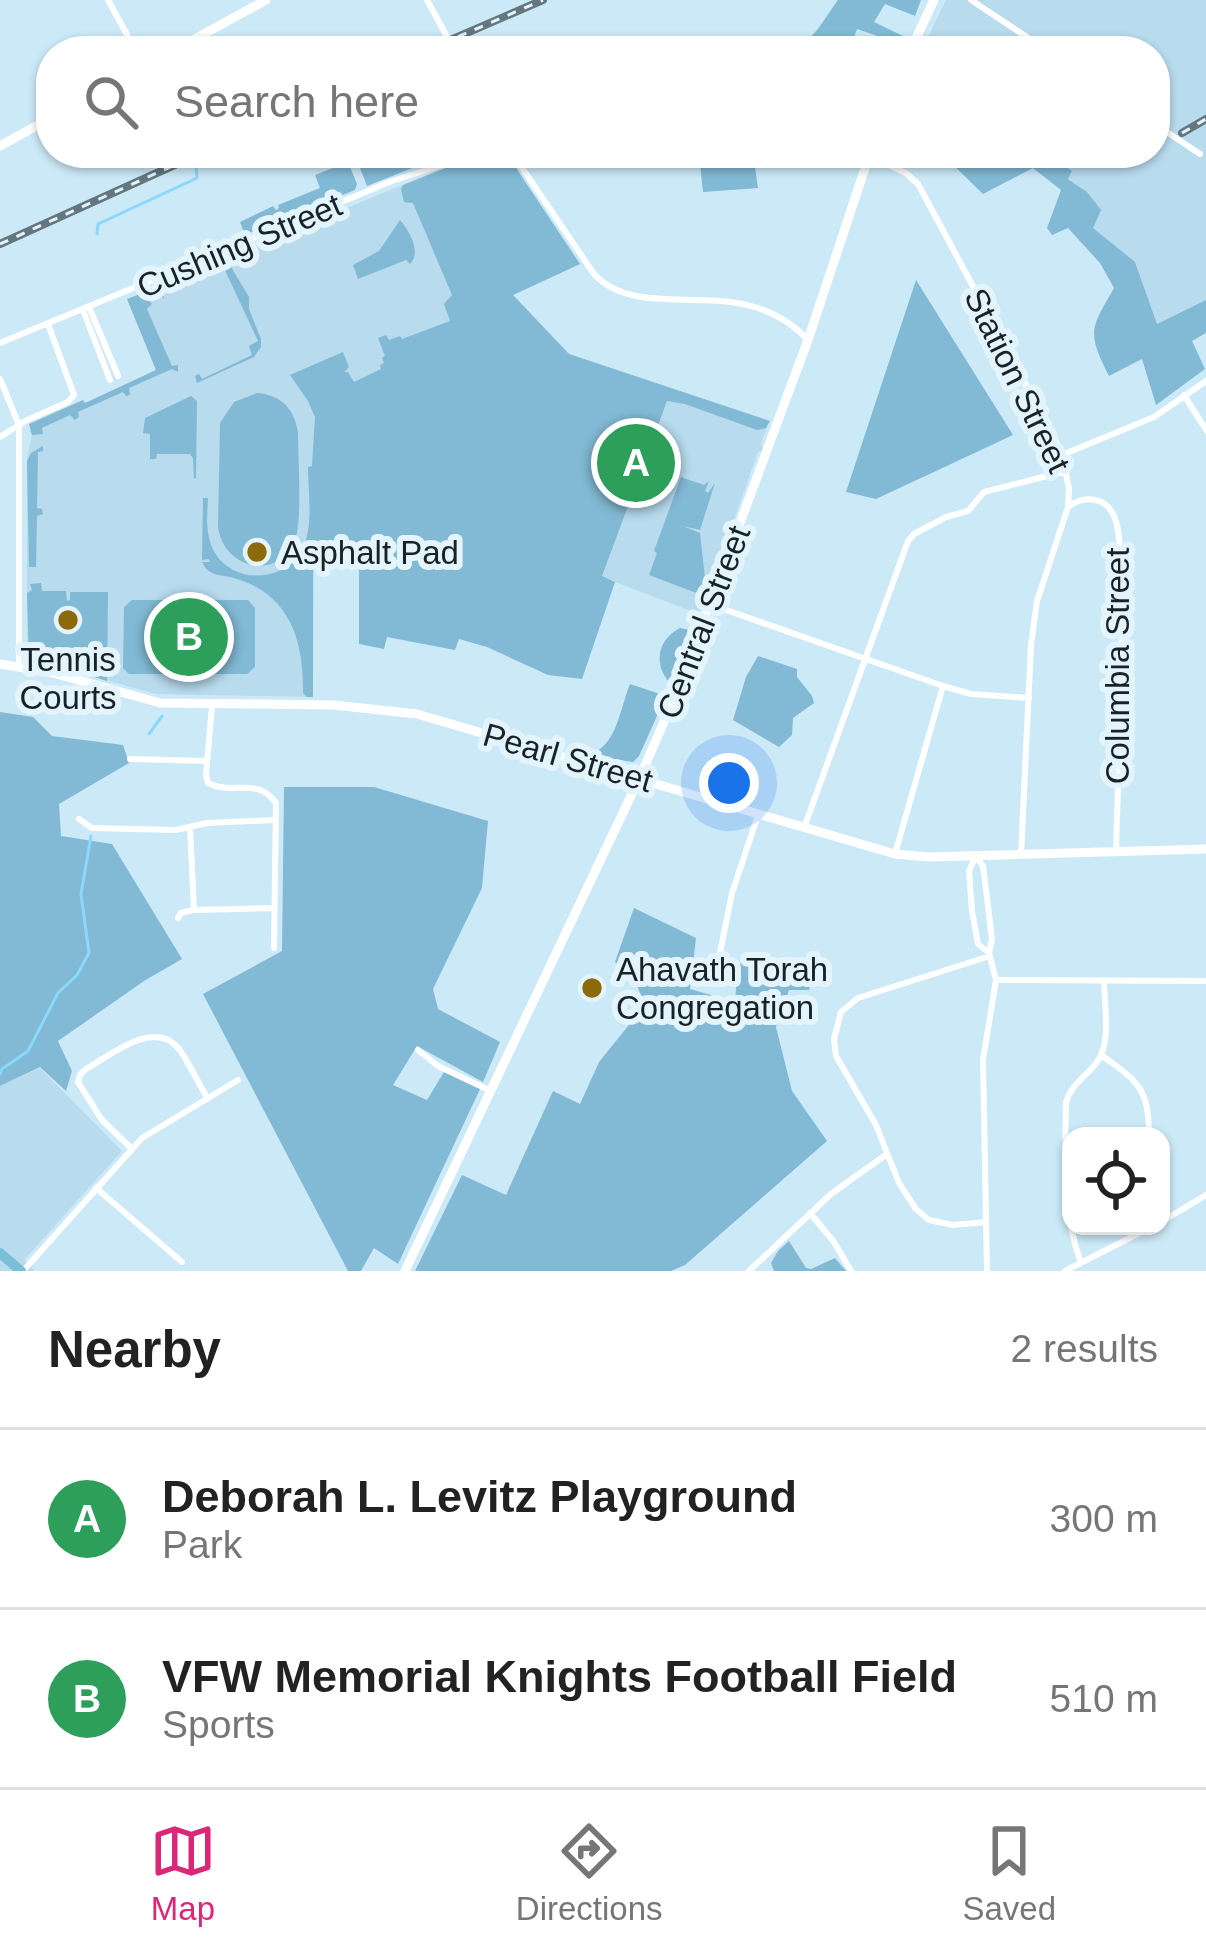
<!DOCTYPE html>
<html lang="en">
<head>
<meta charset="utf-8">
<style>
  :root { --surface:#fff; --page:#f6f6f6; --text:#222; --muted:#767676; --line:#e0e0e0; --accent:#db2777 }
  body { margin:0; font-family:Arial,sans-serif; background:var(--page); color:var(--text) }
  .controls { position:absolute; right:36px; bottom:36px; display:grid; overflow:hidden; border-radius:24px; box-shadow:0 3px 9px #0004 }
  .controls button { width:108px; height:108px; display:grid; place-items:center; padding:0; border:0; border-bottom:3px solid var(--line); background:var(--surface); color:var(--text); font:60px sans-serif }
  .you { position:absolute; left:729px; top:783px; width:42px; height:42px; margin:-30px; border:9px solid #fff; border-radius:50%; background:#1a73e8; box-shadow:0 0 0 18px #1a73e833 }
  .badge { display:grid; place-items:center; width:78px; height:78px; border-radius:50%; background:var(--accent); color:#fff; font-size:39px; font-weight:700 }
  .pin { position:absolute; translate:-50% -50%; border:6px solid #fff; box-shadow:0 3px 12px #0006 }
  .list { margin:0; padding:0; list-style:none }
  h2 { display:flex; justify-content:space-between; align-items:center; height:156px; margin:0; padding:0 48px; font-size:51px }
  h2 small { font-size:39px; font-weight:400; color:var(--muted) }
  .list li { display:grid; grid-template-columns:78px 1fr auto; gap:36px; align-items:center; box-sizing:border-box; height:180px; padding:0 48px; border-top:3px solid var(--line) }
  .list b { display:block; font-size:45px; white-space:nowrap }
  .list p { margin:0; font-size:39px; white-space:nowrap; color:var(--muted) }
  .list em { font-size:39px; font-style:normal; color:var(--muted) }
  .icon { flex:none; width:66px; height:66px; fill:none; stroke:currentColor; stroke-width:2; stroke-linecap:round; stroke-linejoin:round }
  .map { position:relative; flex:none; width:1206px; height:1271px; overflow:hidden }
  .search { position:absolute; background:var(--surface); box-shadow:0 3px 9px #0004; left:36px; right:36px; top:36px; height:132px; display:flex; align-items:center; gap:30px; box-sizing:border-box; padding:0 42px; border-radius:48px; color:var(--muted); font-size:45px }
  .sheet { height:516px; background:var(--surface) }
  nav { display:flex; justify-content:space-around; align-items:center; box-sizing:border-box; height:168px; border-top:3px solid var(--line); background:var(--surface); font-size:33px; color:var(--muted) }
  nav a { display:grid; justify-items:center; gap:6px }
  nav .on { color:var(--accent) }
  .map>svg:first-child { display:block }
  .built { fill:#b8dbee }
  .green { fill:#82b9d4 }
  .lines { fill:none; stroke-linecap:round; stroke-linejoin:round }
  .stream { stroke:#8bd8fd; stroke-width:3 }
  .minor { stroke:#fff; stroke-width:6 }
  .secondary { stroke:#fff; stroke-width:9 }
  .primary { stroke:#7abed8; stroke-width:10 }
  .rail-casing { stroke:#647680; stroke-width:8 }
  .rail { stroke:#e3f4fd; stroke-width:3; stroke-dasharray:9; stroke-linecap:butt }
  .poi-dot { fill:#8c6a0b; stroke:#e3f4fd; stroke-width:4.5 }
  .labels { text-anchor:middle; stroke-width:12; stroke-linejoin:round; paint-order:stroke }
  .street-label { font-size:33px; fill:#182228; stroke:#e3f4fd }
  .poi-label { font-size:33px; fill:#182228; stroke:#e3f4fd; text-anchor:start }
</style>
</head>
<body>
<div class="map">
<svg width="1206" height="1271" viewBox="0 0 1206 1271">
  <rect width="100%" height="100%" fill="#cce9f8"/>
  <path class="built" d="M 946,0 L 1206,0 L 1206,300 L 1157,324 L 1135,262 L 1092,228 L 1087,192 L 1068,178 L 1072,171 L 1046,153 L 1155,153 L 1155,51 L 936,51 L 926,41 Z
    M 493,157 L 512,162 L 580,264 L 513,295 L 569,354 L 769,421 L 761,444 L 763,450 L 758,452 L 720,558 L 720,567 L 715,568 L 699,614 L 581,569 L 314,544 L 313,697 L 156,694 L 31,659 L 27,645 L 27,459 L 32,435 L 29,431 L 156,370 L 127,299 L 244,253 L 247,249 L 434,172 Z
    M 40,1068 L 122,1151 L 24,1260 L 35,1271 L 0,1271 L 0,1086 Z"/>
  <path class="green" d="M 838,0 L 921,0 L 915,16 L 885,4 L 874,22 L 905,37 L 902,44 L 857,29 L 849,51 L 783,51 C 817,40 818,27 838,0 Z
    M 371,153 L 375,162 L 400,153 L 450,153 L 367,186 L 356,158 Z
    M 699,153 L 753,153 L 758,188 L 703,192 Z
    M 941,153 L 1046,153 L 1072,171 L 1068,179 L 1087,192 L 1101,210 L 1093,228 L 1135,262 L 1157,324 L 1206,300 L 1206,333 L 1192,341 L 1205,369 L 1156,405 L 1142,359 L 1109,376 C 1087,332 1090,330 1114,288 L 1100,263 L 1068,228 L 1052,235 L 1047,228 L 1061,190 L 1033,168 L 983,194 Z
    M 493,157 L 505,157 L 512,162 L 580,264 L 513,295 L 569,354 L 770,421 L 766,428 L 757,430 L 685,404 L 667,401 L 602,576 L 615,582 L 582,679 L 548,675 L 487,647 L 459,639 L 455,650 L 387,637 L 384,649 L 359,644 L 359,548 L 313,545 L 313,697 L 307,697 L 303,693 C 304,641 290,594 234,578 C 220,574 209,577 202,562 L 210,562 L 209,559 L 202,560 L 203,498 L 208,498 C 207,518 205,536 215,553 C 235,586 290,583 305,543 C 313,521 308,490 308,467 L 312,466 L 315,417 L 308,401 L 290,375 L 343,352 L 349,367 L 344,372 L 348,372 L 354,382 L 381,369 L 380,365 L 384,363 L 382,358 L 385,356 L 378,338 L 386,335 L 389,340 L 400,336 L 402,339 L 450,321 L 444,304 L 452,295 L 413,203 L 404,202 L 401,189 L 403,185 L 451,166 Z
    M 348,162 L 357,184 L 355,190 L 245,235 L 240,222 L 273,206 L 276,210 L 279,208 L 278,205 L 320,188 L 315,175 Z
    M 400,220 C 409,230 422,253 410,264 L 406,260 L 358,279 L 353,265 L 379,251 Z
    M 220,262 L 231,267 L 249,297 L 249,309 L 261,339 L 261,347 L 254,357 L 197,383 L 195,376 L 199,374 L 202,379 L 252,355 L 249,346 L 258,341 L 224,268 L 163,293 L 164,299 L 159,292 L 163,284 Z
    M 916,280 L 1013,435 L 876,499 L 846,492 Z
    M 143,293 L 152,304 L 147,309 L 172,366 L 178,365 L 178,372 L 172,369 L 129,388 L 130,395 L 126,396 L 123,392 L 78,412 L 79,417 L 75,420 L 70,415 L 42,428 L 43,434 L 32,435 L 29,424 L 83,400 L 85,403 L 156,370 L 127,299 Z
    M 257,393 C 281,395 295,409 298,433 C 298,459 302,514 296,537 C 282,582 223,571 218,526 L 220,423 L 234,402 Z
    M 191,396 L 197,401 L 196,478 L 194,479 L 193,458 L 190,454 L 157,454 L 156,459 L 150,459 L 150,434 L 143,433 L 145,418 Z
    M 43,446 L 43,451 L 38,452 L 37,508 L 42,509 L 43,514 L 37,516 L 36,567 L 29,567 L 27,461 L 31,453 Z
    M 681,477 L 704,485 L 709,481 L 705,491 L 708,493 L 715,483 L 700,530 L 683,526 L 700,533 L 707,597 L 649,575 L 657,553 L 654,551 Z
    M 41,583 L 42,591 L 66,591 L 67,601 L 70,600 L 70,592 L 108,592 L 107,681 L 29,657 L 27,593 L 32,590 L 30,584 Z
    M 132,600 L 248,600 L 255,608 L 255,667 L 247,674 L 129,674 L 123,668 L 124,607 Z
    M 680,628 L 694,631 L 672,685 C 653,667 656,640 680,628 Z
    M 758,656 L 797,669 L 797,677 L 812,696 L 814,703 L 793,718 L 792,735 L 779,747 L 733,720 L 746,677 Z
    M 630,684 L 666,696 L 639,756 L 633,762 L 595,756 L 595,752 C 617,742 621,706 630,684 Z
    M 0,712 L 33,717 L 52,736 L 123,745 L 129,763 L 59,804 L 61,836 L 112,844 L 182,959 L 144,981 L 58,1041 L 72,1071 L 66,1091 L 40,1067 L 0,1086 Z
    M 284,787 L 374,787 L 488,821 L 482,888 L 433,989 L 438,1009 L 500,1042 L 483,1082 L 417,1046 L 393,1085 L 427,1100 L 444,1072 L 481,1087 L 398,1264 L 374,1248 L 361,1271 L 348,1271 L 203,994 L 282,951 Z
    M 634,908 L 696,938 L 690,989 L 735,1002 L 738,963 L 815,968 L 809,990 L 789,990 L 776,1027 L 792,1091 L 827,1141 L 685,1265 L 671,1271 L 415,1271 L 462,1175 L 506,1195 L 553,1091 L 580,1104 L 599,1062 L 645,1005 L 633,976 L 615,962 Z
    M 789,1241 L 806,1268 L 811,1269 L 835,1258 L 846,1271 L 774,1271 L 771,1263 L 778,1251 Z"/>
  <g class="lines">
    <path class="stream" d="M 97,234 L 98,224 L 197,178 L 196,166
      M 149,734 L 162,716
      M 0,1074 L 2,1069 L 28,1051 L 58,993 L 77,975 L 89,953 L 81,894 L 91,836"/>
    <path class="minor" d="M 108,0 L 136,51
      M 427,0 L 455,51
      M 971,0 L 1048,51
      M 1155,124 L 1200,154
      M 512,153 L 594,274 C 643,327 742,268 808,340
      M 869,156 L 906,173 L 918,184 L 1053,435 L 1062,455 L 1069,489 L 1068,507 L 1037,601 L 1031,645 L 1021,855
      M 89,307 L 118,376
      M 83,310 L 110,380
      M 0,343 L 392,181 L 480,153
      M 0,379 L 19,425 L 19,665
      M 1184,395 L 1206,430
      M 0,437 L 27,420 L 68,402 L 74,395 L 48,324
      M 1062,455 L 1154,417 L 1206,381
      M 1068,507 C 1083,495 1105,496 1114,516 C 1122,535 1119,561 1120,581 C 1125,671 1118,761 1116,852
      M 712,605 L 943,686 L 971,694 L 1029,698
      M 212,706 L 206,775 L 208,783 C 233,796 257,776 276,803 L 274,948
      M 130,759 L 207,761
      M 79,819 L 92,828 L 176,830 L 207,823 L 276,820
      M 804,828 L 908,541 L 914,534 L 946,517 L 968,511 L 984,492 L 1067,471
      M 895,854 L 943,686
      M 975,858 L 969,871 L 972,911 L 978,944 L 989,953 L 996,980 L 983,1060 L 987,1271
      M 977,858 L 983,866 L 992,939 L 989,953
      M 194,910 L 274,908
      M 178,918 L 181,913 L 194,910 L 190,827
      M 715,978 L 732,893 L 758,815
      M 996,980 L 1206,981
      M 418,1050 L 438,1066 L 491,1091
      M 1101,1055 C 1138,1081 1149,1089 1149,1136
      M 132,1149 L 102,1120 L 78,1082 L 80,1075 L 86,1069 C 111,1055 154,1018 179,1049 C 190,1064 198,1083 208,1099
      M 96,1188 L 182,1262
      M 810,1213 L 834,1242 L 851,1271
      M 986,1222 L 953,1225 L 929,1220 L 916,1209 L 899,1183 L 876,1125 L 836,1056 L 834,1039 L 841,1012 L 858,998 L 990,956
      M 1161,1222 L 1206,1195
      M 1081,1263 C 1062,1212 1065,1155 1066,1102 C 1072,1083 1086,1077 1097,1062 C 1112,1042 1104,1004 1104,981
      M 23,1271 L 142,1138 L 238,1080
      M 749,1271 L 831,1194 L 887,1154
      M 1065,1271 L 1153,1226"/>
    <path class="secondary" d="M 173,51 L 266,0
      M 910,51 L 934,0
      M 0,146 L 51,118
      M 0,664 L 53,673 L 160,703 L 334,705 L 417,714 L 895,854 L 929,857 L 1206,849
      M 405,1271 L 640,777 L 677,692 L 808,340 L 870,153"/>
    <path class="primary" d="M 0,1253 L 21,1271"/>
    <g class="rail-casing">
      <path id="rail" d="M 425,51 L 543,0
        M 1182,133 L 1206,119
        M 0,244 L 201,153"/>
    </g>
    <use href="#rail" class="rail"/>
  </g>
  <g class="poi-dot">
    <circle cx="257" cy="552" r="12"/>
    <circle cx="68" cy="620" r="12"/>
    <circle cx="592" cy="988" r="12"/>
  </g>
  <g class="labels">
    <g class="street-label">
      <text transform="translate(239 245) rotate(-23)" y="12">Cushing Street</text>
      <text transform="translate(1018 380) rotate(64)" y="12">Station Street</text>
      <text transform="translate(703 622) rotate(-69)" y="12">Central Street</text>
      <text transform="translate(1117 666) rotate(-90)" y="12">Columbia Street</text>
      <text transform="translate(568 757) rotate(16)" y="12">Pearl Street</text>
    </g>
    <g class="poi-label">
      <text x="281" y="564">Asphalt Pad</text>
      <text x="68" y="671" text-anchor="middle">Tennis<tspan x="68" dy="38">Courts</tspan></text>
      <text x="616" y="981">Ahavath Torah<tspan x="616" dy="38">Congregation</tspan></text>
    </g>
  </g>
</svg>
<div class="controls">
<button><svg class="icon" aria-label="locate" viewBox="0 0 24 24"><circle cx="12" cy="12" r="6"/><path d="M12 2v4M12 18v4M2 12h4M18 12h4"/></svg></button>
</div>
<div class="you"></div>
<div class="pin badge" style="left:636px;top:463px;background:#2e9e5b">A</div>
<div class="pin badge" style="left:189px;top:637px;background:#2e9e5b">B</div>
<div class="search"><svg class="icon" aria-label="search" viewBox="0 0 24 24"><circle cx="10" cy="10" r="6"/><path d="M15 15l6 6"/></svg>Search here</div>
</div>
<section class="sheet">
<h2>Nearby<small>2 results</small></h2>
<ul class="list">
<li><span class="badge" style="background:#2e9e5b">A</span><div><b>Deborah L. Levitz Playground</b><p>Park</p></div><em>300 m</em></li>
<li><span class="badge" style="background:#2e9e5b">B</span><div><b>VFW Memorial Knights Football Field</b><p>Sports</p></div><em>510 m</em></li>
</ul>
</section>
<nav>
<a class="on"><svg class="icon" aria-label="map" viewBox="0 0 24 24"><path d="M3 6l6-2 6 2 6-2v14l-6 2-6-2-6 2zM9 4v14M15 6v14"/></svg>Map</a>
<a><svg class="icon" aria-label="directions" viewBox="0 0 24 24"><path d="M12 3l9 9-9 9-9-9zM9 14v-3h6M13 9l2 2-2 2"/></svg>Directions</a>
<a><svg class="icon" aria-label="saved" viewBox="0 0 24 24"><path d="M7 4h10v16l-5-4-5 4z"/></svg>Saved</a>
</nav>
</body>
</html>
